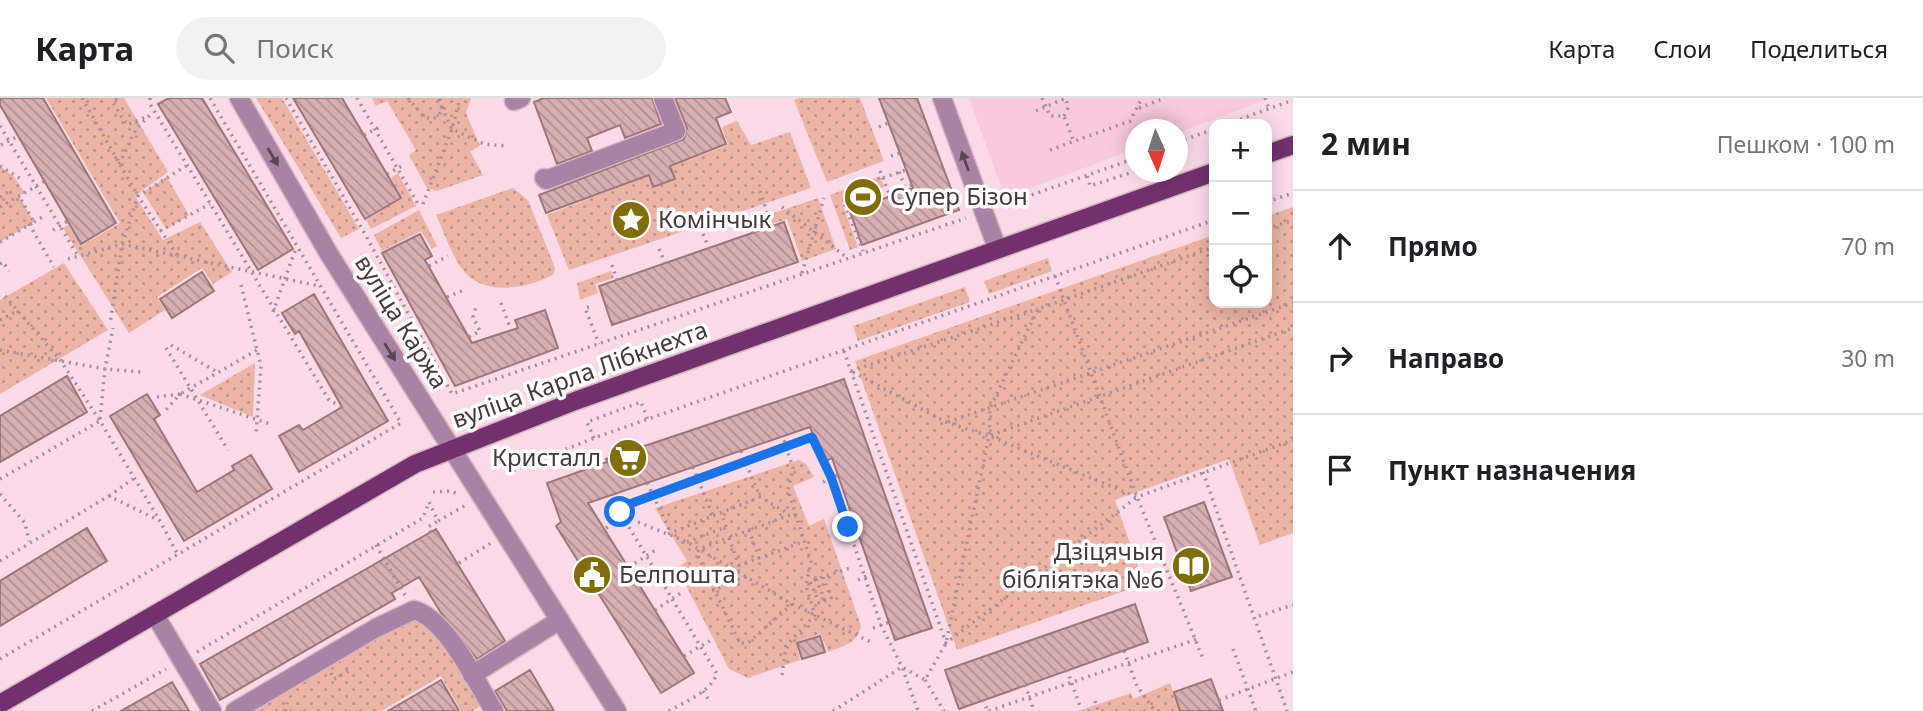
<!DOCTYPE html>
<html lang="ru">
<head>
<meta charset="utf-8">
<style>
  :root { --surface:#fff; --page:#f2f2f2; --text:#202124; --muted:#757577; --line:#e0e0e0 }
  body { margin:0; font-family:"Noto Sans",sans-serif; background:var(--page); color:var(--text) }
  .controls { position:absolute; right:21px; top:21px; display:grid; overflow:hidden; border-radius:14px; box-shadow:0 4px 18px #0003 }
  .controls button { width:63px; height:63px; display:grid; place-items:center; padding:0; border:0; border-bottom:2px solid var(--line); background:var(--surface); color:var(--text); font:35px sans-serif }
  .compass { position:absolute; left:1125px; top:21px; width:63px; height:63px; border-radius:50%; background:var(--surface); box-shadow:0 4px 18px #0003; rotate:177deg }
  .stop { position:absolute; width:21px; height:21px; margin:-16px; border:5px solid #1a73e8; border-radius:50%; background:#fff }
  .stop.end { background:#1a73e8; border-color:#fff; box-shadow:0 2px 7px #0008 }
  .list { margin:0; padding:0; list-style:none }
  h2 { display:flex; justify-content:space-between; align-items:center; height:91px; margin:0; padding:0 28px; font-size:30px }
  h2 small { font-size:23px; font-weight:400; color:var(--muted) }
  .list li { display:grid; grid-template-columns:46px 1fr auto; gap:21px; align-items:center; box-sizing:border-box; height:112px; padding:0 28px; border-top:2px solid var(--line) }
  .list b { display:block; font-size:26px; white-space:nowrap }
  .list em { font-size:23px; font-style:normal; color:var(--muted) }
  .icon { flex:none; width:38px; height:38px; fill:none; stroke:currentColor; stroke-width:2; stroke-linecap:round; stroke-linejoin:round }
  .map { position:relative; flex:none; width:1293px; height:613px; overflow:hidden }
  header { display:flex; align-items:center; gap:42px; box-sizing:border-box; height:98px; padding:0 35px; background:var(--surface); border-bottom:2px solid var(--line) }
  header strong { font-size:33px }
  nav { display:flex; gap:38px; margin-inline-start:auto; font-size:24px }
  .search { width:490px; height:63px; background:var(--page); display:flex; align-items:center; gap:18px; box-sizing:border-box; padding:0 24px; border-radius:38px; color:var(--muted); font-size:26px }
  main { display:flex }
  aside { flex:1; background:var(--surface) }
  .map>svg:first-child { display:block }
  .built { fill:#f9cadd }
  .grass { fill:url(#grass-dots) }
  .building { fill:url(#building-back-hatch); stroke:#9c7679; stroke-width:2 }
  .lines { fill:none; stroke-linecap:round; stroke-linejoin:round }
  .minor-casing { stroke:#d3b6c2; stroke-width:21 }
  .major-casing { stroke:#d3b6c2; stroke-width:21 }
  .path { stroke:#a68e98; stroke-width:3.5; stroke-dasharray:2 5; stroke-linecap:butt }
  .minor { stroke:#a983a3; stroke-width:18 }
  .major { stroke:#72316c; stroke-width:18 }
  .oneway { fill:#5b4752 }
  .route { stroke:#1a73e8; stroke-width:9 }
  .labels { text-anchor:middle; stroke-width:7; stroke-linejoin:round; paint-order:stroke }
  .poi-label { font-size:24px; fill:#47383e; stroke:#fff; text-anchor:start }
  .street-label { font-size:24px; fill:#47383e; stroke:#fff }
</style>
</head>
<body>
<header>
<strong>Карта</strong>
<div class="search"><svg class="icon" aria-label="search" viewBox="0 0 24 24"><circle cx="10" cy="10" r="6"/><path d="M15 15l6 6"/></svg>Поиск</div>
<nav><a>Карта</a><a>Слои</a><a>Поделиться</a></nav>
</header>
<main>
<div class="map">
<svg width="1293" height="613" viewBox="0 0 1293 613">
  <defs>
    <pattern id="grass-dots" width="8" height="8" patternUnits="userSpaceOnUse" patternTransform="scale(1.75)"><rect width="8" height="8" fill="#ecb4a6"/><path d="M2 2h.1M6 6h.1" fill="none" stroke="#c19389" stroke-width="1.8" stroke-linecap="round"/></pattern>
    <pattern id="building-back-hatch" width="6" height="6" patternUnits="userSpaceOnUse" patternTransform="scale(1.75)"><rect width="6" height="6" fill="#d8aeb1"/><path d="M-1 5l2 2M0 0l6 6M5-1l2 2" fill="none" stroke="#b18f91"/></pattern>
  </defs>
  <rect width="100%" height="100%" fill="#fadae7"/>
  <path class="built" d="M 969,0 L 1270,0 L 1178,35 L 1178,32 L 1136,32 L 1135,51 L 1005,100 Z"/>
  <path class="grass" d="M 46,0 L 124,0 L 168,74 L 135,98 L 163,142 L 200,124 L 232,174 L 213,186 L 202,170 L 157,199 L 165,212 L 129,235 L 63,130 L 68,127 L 81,148 L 120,125 Z
    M 256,0 L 282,0 L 359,131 L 341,140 Z
    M 372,0 L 471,0 L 466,15 L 480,48 L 470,53 L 483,77 L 437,93 L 427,90 L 409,57 L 416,52 L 387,3 L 376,8 Z
    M 799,0 L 860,0 L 884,63 L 827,84 L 794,2 Z
    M 737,23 L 751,47 L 790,34 L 811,90 L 569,172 L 547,117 L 648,78 L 653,90 L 675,81 L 671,69 L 728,47 L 722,29 Z
    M 0,68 L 14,79 L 25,95 L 19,98 L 34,124 L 0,144 Z
    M 398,75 L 416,108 L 371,131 L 366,122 L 402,100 L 391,80 Z
    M 880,78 L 884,89 L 870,95 L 868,91 L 842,105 L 858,149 L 850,152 L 830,97 Z
    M 167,79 L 189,117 L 166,131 L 143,94 Z
    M 513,90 L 528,102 L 555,170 L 554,176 C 529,191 482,199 462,171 C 451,156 444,134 436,117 Z
    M 818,100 L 836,151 L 802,163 L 787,121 L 757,131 L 753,122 Z
    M 1293,109 L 1293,435 L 1260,447 L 1229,361 L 1115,402 L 1144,486 L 957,552 L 855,263 L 1214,137 L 1214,205 L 1267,205 L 1267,118 Z
    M 419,112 L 437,148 L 432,151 L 421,133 L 382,153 L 374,137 Z
    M 1048,160 L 1052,173 L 989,196 L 984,183 Z
    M 64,165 L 108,232 L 0,296 L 0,202 Z
    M 611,173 L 614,180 L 595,186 L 598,195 L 580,202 L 577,185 Z
    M 965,189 L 970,204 L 858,243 L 853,228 Z
    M 255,265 L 253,319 L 200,297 Z
    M 799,362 L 806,366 L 814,379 L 793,388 L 809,428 L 824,421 L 861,528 C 857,546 843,548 828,554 L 821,536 L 796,544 L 800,562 L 748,580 L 729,571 L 677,470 L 687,463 L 655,410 Z
    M 410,517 L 428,522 L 485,606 L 472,613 L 461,613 L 441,578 L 381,613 L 239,613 Z
    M 1170,585 L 1180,613 L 1078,613 L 1131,595 L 1133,601 Z"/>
  <path class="building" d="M 0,0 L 43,0 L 116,125 L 81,146 L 0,7 Z
    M 169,0 L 202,0 L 293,151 L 258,172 L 158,6 Z
    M 293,0 L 342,0 L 401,100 L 365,121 Z
    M 544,0 L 652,0 L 661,26 L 625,40 L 620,27 L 587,40 L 592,53 L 557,66 L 534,4 Z
    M 675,0 L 725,0 L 731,14 L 716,20 L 726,46 L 670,68 L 675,81 L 653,89 L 649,77 L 546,115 L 539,97 L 684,41 L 687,30 Z
    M 879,0 L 917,0 L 959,112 L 862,147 L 848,108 L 878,97 L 880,102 L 913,90 Z
    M 784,124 L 798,164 L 612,227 L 599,188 Z
    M 420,136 L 432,158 L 425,162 L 472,245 L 518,230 L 515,222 L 545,212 L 558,250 L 455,288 L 382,155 Z
    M 202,174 L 214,193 L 172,220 L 160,201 Z
    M 314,196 L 388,323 L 299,374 L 279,338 L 299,327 L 303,332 L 342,309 L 299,233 L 295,236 L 282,215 Z
    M 67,278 L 87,314 L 0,364 L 0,318 Z
    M 844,281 L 932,530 L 895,542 L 832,360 L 823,364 L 810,329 L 588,405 L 694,575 L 661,595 L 556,428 L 561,424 L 547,385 L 607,364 L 606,361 Z
    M 147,296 L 160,317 L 154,321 L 197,394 L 234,372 L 232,368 L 251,357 L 272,391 L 184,443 L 110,318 Z
    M 1204,404 L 1232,479 L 1191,493 L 1164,419 Z
    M 87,430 L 107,463 L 0,528 L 0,483 Z
    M 436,431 L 505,543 L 477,561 L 441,515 L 419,479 L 392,495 L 395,501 L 220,602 L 200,566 Z
    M 1135,506 L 1148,544 L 959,611 L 945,572 Z
    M 820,538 L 825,554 L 802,561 L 797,545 Z
    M 530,572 L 554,613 L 507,613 L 495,593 Z
    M 1211,581 L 1223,613 L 1180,613 L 1174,594 Z
    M 441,582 L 459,613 L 388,613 Z
    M 172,584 L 189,613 L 121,613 Z"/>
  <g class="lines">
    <g class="minor-casing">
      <path id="minor" d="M 239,0 L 329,156 L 617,613
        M 942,0 L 997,150
        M 514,3 L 521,0
        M 544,80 L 546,82 L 676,33 L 663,0
        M 155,517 L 212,613
        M 472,577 L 560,522
        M 235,613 L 376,530 L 414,512 C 447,521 476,584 494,613"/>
    </g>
    <g class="major-casing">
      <path id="major" d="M 1267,56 L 1293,47
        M 0,606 L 415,366 L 575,303 L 1214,74"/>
    </g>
    <path class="path" d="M 82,0 L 138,98 L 122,146 L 110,226
      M 117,0 L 113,5 L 127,27 L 148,18
      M 150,0 L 150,6 L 329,302 L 342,309
      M 286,0 L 365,136 L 452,296 L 966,120
      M 357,0 L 419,108
      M 408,0 L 424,19 L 432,21 C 443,17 443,9 439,0
      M 1042,0 L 1050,18 L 1064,18 L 1074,44
      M 1265,0 L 1269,11
      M 442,9 L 452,31 L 484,46 L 506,48
      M 1139,10 L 1165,0
      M 1036,13 L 1066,0
      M 1064,18 L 1068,10 L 1066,0
      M 1227,26 L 1293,2
      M 0,28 L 78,158
      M 879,29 L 888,25
      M 364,37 L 380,29
      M 1178,44 L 1214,31
      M 1,47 L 18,38
      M 1050,52 L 1130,23 L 1142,0
      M 891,58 L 900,55
      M 119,66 L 136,31 L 150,17
      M 0,68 L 23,82
      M 880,73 L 890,98
      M 899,74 L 905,89 L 912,87
      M 387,76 L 402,68
      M 1087,78 L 1090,88 L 1136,73
      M 883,80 L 906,72
      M 760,93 L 767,114
      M 0,99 L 8,94
      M 856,101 L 844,105 L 863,153
      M 1001,103 L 1003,107 L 1136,60
      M 1267,104 L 1293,95
      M 423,106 L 452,31 L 460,0
      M 0,109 L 45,83
      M 782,109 L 846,159
      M 748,120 L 754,135
      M 34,124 L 44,118
      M 29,126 L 54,169
      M 1267,131 L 1293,122
      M 53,132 L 68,123
      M 160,133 L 210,106
      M 703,136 L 709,150
      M 0,144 L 34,124 L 19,98
      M 659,151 L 665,165
      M 177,157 L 138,98 L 186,68
      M 68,161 L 122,146 L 319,188
      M 0,166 L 3,164 L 9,173
      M 612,167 L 617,182
      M 429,168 L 448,158
      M 802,175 L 824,100
      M 1055,178 L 1137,399 L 1204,563
      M 241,187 L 261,268 L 256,337
      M 5,198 L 61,263 L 100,323
      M 447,199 L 464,192
      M 501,205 L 511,232
      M 589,209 L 585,210 L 599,246
      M 273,214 L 296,150
      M 0,222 L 15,214
      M 469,239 L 480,233 L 473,219 L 476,209
      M 171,247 L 217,274
      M 166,250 L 228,352
      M 0,252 L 105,271 L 141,274
      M 844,253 L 946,545 L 1137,399
      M 851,273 L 1038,211
      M 853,274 L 946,324 L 989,338 L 1137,399 L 1293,342
      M 182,295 L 259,251
      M 180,296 L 273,327
      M 157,299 L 180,296 L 165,313
      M 100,321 L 105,271 L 113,230
      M 948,324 L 1293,205
      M 991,337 L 1293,230
      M 594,340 L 587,324 L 641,304 L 648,322
      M 741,353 L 760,399
      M 693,369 L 713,418
      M 1203,374 L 1287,613
      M 507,375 L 594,340 L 1214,122
      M 0,381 L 100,323 L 160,423
      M 823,384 L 838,377
      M 647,385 L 671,435
      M 433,394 L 450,393 L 458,396
      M 0,396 L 25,425 L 29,443
      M 109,398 L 133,381
      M 638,424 L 687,444 L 792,506 L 873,545
      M 606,430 L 631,414
      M 840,431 L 856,425
      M 749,432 L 759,460
      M 431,434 L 428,429 L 438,423
      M 668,436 L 760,399 L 789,416
      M 729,440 L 739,468
      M 687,444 L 726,429 L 721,415
      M 376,447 L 405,497
      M 0,463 L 109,398 L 160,423 L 178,457
      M 459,465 L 491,445
      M 629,469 L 657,451
      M 732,470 L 805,443
      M 823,479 L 831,500 L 819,505 L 810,483 L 853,469
      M 816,481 L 825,503
      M 858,482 L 873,475
      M 712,493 L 747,478
      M 792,506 L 748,545 L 740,545 L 697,456 L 699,451 L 790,417 L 797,418
      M 655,512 L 684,493
      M 1259,518 L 1293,507
      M 873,530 L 890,524
      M 1233,551 L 1256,613
      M 1124,553 L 1137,588 L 1155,613
      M 197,554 L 423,420 L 429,404 L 438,423 L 466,407
      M 684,558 L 711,542
      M 0,561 L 401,325 L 210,0
      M 1067,572 L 1080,608
      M 331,575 L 334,581 L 351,572
      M 782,577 L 786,548 L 815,517 L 806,488 L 811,464 L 788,392 L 793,370 L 783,339
      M 925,582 L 944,613
      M 1025,587 L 1034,613
      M 703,593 L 708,601
      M 983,602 L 988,613
      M 1219,602 L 1293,574
      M 1095,603 L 1098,613
      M 92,613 L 166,571
      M 285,613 L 288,603
      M 669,613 C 686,603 709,595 717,576 L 620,414 L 624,408 L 812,339 L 831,379 L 881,527 L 902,569 L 918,613
      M 833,613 L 902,569 L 925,582 L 946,545 L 989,338 L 990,310 L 1038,211 L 1214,149
      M 989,613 L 1197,541"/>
    <use href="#minor" class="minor"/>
    <use href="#major" class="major"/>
  </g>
  <defs><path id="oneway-solid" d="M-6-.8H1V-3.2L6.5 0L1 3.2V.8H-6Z" transform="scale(1.75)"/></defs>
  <g class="oneway">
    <use href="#oneway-solid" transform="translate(273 59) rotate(60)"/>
    <use href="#oneway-solid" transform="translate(965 63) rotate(-110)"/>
    <use href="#oneway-solid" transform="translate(390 254) rotate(58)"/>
  </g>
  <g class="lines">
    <path class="route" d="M 620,414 L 624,408 L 812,339 L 831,379 L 848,429"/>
  </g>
  <defs>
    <g id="stadium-disc" transform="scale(2.0125)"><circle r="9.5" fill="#7f6e0a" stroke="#fff"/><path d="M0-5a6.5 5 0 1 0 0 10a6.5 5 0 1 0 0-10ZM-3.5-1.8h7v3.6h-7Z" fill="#fff"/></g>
    <g id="sight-disc" transform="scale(2.0125)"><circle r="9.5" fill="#7f6e0a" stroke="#fff"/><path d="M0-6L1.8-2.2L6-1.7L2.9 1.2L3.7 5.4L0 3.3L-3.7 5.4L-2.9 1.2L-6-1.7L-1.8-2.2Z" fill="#fff"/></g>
    <g id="supermarket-disc" transform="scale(2.0125)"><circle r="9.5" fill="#7f6e0a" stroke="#fff"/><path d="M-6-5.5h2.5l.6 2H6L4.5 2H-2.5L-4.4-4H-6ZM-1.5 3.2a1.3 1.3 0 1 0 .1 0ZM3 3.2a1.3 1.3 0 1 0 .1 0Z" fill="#fff"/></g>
    <g id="library-disc" transform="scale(2.0125)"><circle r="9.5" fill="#7f6e0a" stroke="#fff"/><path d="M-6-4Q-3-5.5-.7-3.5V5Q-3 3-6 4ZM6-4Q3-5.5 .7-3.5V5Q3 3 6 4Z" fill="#fff"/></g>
    <g id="civic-disc" transform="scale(2.0125)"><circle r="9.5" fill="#7f6e0a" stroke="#fff"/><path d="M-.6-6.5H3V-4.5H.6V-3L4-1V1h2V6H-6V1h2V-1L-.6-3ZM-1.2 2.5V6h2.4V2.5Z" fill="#fff"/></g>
  </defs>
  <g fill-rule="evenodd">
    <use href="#stadium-disc" x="863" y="99"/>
    <use href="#sight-disc" x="631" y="122"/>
    <use href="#supermarket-disc" x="628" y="360"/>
    <use href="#library-disc" x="1191" y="468"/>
    <use href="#civic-disc" x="592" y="477"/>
  </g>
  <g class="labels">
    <g class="poi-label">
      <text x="890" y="107">Супер Бізон</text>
      <text x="658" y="130">Комінчык</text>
      <text x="601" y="368" text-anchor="end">Кристалл</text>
      <text x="1164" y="462" text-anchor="end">Дзіцячыя<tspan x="1164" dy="28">бібліятэка №6</tspan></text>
      <text x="619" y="485">Белпошта</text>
    </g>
    <g class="street-label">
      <text transform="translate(401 224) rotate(58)" y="8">вуліца Каржа</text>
      <text transform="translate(580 277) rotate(-20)" y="8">вуліца Карла Лібкнехта</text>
    </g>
  </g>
</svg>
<div class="controls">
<button>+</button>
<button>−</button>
<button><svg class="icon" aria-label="locate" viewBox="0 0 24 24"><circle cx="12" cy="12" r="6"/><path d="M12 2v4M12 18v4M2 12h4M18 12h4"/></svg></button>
</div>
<svg class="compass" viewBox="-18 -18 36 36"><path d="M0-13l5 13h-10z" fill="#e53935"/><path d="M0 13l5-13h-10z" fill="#757577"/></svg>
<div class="stop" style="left:620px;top:414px"></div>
<div class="stop end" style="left:848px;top:429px"></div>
</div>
<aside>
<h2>2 мин<small>Пешком · 100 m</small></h2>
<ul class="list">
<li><svg class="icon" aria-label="ahead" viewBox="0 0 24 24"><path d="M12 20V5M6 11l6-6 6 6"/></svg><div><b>Прямо</b></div><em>70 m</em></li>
<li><svg class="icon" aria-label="right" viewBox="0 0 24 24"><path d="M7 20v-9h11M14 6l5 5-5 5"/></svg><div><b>Направо</b></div><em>30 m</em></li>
<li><svg class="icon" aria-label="arrive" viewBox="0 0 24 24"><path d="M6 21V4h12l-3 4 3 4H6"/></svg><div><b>Пункт назначения</b></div></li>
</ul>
</aside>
</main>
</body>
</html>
